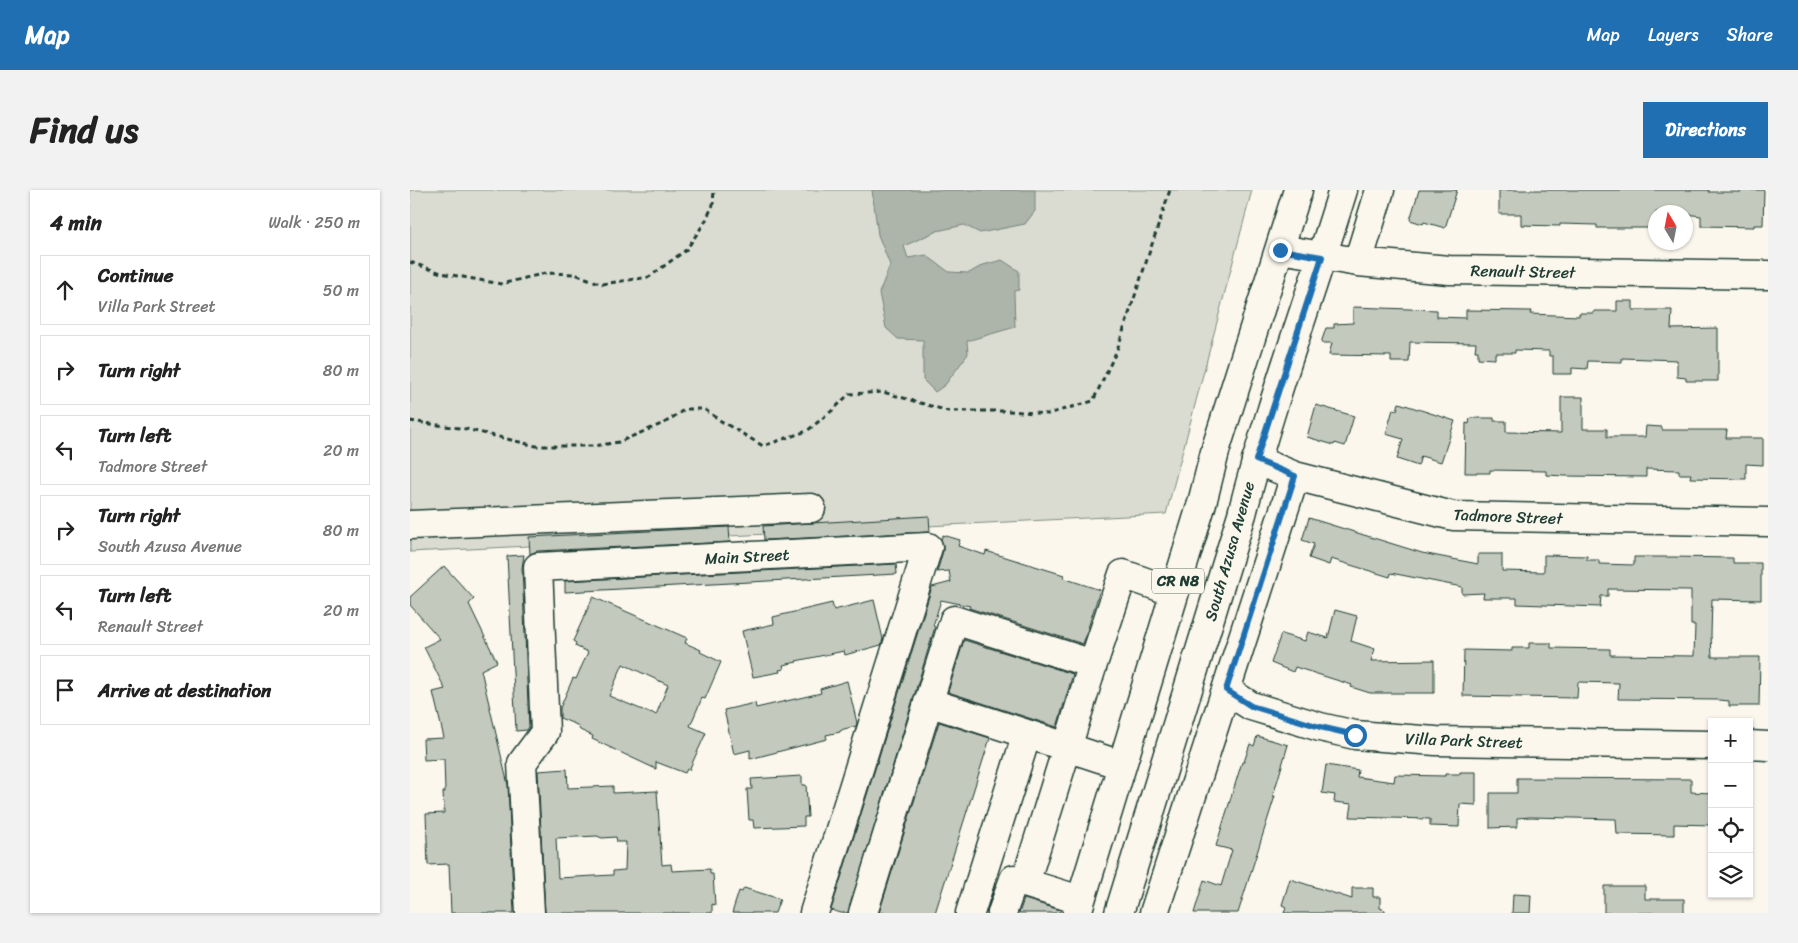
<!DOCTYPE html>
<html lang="en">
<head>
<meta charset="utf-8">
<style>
  :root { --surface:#fff; --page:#f2f2f2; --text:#222; --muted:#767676; --line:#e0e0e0; --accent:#1f6fb2 }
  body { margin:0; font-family:Sriracha,sans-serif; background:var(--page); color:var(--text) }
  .controls { position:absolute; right:15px; bottom:15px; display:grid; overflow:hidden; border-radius:0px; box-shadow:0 1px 4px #0004 }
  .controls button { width:45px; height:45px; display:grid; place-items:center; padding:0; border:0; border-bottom:1px solid var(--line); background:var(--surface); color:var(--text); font:25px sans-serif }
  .compass { position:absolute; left:1238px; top:15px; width:45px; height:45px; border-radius:50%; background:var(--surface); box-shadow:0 1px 4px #0004; rotate:350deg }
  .stop { position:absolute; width:15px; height:15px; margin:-11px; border:4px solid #1f6fb2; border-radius:50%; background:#fff }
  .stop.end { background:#1f6fb2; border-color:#fff; box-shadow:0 1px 5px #0008 }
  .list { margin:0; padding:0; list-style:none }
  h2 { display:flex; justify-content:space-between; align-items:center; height:65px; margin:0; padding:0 20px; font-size:21px }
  h2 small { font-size:16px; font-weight:400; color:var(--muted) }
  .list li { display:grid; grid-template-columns:32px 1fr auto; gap:15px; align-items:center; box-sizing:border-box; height:70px; margin:0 10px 10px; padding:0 10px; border:1px solid var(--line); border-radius:0px }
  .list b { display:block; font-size:19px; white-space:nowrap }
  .list p { margin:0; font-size:16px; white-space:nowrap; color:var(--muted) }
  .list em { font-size:16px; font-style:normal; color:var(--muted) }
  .icon { flex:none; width:28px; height:28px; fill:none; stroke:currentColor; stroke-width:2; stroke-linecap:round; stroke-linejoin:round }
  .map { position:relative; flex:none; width:1358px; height:723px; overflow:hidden; border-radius:0px }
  header { display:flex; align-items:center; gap:30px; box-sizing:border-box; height:70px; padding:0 25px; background:var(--accent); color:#fff }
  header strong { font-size:24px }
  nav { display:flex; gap:28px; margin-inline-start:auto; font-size:18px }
  .intro { display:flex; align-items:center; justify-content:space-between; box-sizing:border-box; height:120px; padding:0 30px }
  h1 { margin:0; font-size:35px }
  .button { padding:12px 22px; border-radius:0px; background:var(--accent); color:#fff; font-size:18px; font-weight:700 }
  main { display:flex; gap:30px; padding:0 30px }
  aside { flex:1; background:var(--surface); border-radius:0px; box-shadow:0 1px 4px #0004 }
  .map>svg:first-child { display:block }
  .green { fill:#dbdcd1; stroke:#7d8c82 }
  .water { fill:#adb4aa; stroke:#74847b }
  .building { fill:#c4c9be; stroke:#1f3d34; fill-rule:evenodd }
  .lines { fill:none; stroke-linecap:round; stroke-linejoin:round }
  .minor-casing { stroke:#1f3d34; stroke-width:31 }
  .major-casing { stroke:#1f3d34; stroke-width:31 }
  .path { stroke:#1f3d34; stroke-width:3; stroke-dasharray:5 4; stroke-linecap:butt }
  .minor { stroke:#fbf7ec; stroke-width:28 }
  .major { stroke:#fbf7ec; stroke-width:28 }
  .route { stroke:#1f6fb2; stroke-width:6 }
  .labels { text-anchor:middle; stroke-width:4; stroke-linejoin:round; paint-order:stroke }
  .shield { fill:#fbf7ec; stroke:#61756b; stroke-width:1 }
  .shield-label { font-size:15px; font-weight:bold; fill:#1f3d34 }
  .street-label { font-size:16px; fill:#1f3d34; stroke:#fbf7ec }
</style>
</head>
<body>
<header>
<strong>Map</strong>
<nav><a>Map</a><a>Layers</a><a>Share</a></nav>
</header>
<div class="intro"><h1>Find us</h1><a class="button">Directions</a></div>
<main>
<aside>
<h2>4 min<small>Walk · 250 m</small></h2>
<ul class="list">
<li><svg class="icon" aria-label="ahead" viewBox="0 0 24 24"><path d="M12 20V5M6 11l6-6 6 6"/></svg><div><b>Continue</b><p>Villa Park Street</p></div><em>50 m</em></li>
<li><svg class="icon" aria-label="right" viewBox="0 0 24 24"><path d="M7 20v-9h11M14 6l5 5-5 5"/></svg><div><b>Turn right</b></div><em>80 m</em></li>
<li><svg class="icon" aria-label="left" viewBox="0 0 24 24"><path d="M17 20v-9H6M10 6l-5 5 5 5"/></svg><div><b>Turn left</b><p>Tadmore Street</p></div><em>20 m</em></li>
<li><svg class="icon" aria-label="right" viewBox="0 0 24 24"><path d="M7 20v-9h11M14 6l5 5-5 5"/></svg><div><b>Turn right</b><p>South Azusa Avenue</p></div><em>80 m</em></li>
<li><svg class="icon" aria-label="left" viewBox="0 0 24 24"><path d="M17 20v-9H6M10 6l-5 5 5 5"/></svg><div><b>Turn left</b><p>Renault Street</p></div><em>20 m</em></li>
<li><svg class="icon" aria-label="arrive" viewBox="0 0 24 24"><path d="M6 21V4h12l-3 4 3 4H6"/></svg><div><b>Arrive at destination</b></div></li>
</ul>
</aside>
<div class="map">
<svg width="1358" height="723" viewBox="0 0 1358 723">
  <rect width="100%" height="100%" fill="#fbf7ec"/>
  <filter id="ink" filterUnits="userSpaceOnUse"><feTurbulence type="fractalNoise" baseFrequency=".02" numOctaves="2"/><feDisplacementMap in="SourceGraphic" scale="10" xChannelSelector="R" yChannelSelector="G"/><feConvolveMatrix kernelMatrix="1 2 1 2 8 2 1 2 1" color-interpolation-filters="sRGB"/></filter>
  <g filter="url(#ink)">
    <path class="green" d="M 0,0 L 842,0 L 756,324 L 0,362 Z"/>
    <path class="water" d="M 625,0 L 625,21 L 615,34 L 570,43 L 554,35 L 527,41 L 494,56 L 498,68 L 516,65 L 539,82 L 559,83 L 573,75 L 592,70 L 609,81 L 609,100 L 604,101 L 605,137 L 557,151 L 558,164 L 535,195 L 525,202 L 513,190 L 513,150 L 488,149 L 476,138 L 469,103 L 480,75 L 468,45 L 462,0 Z"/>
    <path class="building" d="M 1009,0 L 1047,0 L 1035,38 L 1014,32 L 1013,34 L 1000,30 Z
      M 1089,0 L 1299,0 L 1299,2 L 1331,2 L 1331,0 L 1354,0 L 1353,35 L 1344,35 L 1344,37 L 1291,36 L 1291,26 L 1276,24 L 1276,22 L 1246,22 L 1246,38 L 1187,38 L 1187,35 L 1150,34 L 1150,36 L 1111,35 L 1111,24 L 1089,24 Z
      M 1207,111 L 1223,111 L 1223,120 L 1262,120 L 1261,139 L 1308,138 L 1308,191 L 1276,191 L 1276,188 L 1267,187 L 1267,170 L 1212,168 L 1212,172 L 1178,171 L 1177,179 L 1162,178 L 1162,184 L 1143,184 L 1143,166 L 1139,166 L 1139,161 L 1105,160 L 1105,163 L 1085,163 L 1085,169 L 1068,168 L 1068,161 L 1065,161 L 1066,153 L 1000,152 L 999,172 L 981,172 L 981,166 L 919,165 L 922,153 L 911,153 L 916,138 L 924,138 L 924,134 L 943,133 L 943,117 L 1027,120 L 1027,127 L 1056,128 L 1056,120 L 1121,121 L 1120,124 L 1169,126 L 1169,123 L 1184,123 L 1184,121 L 1207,121 Z
      M 1151,207 L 1173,207 L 1173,239 L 1197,239 L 1197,247 L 1235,247 L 1236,236 L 1252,237 L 1252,240 L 1317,240 L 1316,248 L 1353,248 L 1353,275 L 1336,274 L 1336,289 L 1280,288 L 1281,284 L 1269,284 L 1269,280 L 1236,279 L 1236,287 L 1155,286 L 1136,285 L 1136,281 L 1080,280 L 1080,283 L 1055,283 L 1056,233 L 1059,234 L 1060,228 L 1084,228 L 1084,231 L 1096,231 L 1096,242 L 1151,243 Z
      M 989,213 L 1045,231 L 1031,272 L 1011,266 L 1008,276 L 987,269 L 993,249 L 976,244 L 983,219 L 987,220 Z
      M 906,215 L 944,226 L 935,256 L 925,253 L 924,255 L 897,247 Z
      M 519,326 L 520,342 L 354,350 L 353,336 Z
      M 899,328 L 1012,363 L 1068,374 L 1068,364 L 1092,364 L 1092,381 L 1134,382 L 1134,365 L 1177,366 L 1177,370 L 1189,370 L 1189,374 L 1224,375 L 1224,367 L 1263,367 L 1323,368 L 1323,373 L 1351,373 L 1351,410 L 1302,409 L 1301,445 L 1302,467 L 1350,467 L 1349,516 L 1319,516 L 1319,511 L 1310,510 L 1208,509 L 1209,493 L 1168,492 L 1167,508 L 1053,506 L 1054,460 L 1102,461 L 1102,458 L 1119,458 L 1119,453 L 1141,453 L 1141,458 L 1200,459 L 1200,465 L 1284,466 L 1285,435 L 1281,435 L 1281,400 L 1198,399 L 1198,406 L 1191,406 L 1190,417 L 1107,414 L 1107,408 L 1073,408 L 1074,403 L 1052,404 L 1052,397 L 981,383 L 980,387 L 921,369 L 919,375 L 899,368 L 904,354 L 892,350 Z
      M 319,337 L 320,352 L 127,361 L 120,364 L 119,347 Z
      M 533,345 L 550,350 L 548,356 L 575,365 L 576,361 L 654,385 L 653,388 L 690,400 L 673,454 L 559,418 L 560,416 L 531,410 L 523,436 L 525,437 L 438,723 L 431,723 L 421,720 L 522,397 L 541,392 L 539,381 L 527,382 L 533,361 L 533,355 L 531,349 Z
      M 114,365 L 112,378 L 119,537 L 117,540 L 106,541 L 97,366 Z
      M 486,374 L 487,384 L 155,402 L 155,391 Z
      M 34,376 L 64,409 L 59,414 L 87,472 L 71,480 L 98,595 L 104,723 L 41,723 L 39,674 L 18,675 L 16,624 L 34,623 L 33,602 L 35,602 L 34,569 L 14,570 L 13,549 L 34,548 L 23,502 L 35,499 L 14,457 L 30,449 L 0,415 L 0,407 Z
      M 183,407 L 277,448 L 275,453 L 291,460 L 290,462 L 311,472 L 295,509 L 292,508 L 280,536 L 296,543 L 279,580 L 277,579 L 275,583 L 246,572 L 246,579 L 182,549 L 183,546 L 170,540 L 167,535 L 150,528 L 150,518 L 163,488 L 166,489 L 178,462 L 165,456 L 166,453 L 163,451 ZM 213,474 L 258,495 L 246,525 L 241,522 L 240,523 L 199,506 Z
      M 464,410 L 473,449 L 471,455 L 435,465 L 434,461 L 386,471 L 387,472 L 373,475 L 374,479 L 369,480 L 370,482 L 343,487 L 332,441 L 364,434 L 363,427 L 422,413 L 424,420 Z
      M 925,420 L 947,426 L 941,451 L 965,459 L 961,471 L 1024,470 L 1024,503 L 960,503 L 941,497 L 942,495 L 885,477 L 883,482 L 861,473 L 871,444 L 895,451 L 898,442 L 918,448 Z
      M 554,450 L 663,484 L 647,537 L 538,502 Z
      M 437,491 L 447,533 L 446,536 L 434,539 L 430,541 L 430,542 L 416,545 L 417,549 L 340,569 L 340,560 L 324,564 L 314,520 L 345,513 L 346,518 L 411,503 L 410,499 Z
      M 529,532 L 580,548 L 525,723 L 469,723 Z
      M 847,546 L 878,555 L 863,606 L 865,606 L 828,723 L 784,723 L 794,690 L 811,696 L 822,660 L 806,656 L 832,572 L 834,572 L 840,554 L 844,556 Z
      M 916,575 L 948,580 L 947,587 L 984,592 L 985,585 L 1035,586 L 1035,584 L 1050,584 L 1050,582 L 1066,582 L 1066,615 L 1050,614 L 1049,637 L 1020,636 L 1020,629 L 940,627 L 942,614 L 924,612 L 925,605 L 912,603 Z
      M 157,579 L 158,598 L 203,596 L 203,603 L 247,601 L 252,675 L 261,674 L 262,681 L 300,679 L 300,684 L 303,684 L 305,715 L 302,714 L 302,723 L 135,723 L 128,581 ZM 187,646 L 192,648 L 206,647 L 207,652 L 216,652 L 215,680 L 203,681 L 203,685 L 148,688 L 146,648 Z
      M 392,586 L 392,595 L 396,595 L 398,627 L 394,627 L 394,636 L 344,638 L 343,630 L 339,630 L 337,599 L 342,599 L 341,589 Z
      M 1107,588 L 1281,589 L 1281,602 L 1302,603 L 1302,635 L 1264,634 L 1264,645 L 1207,644 L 1206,629 L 1120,627 L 1107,628 L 1107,637 L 1080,638 L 1080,603 L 1107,603 Z
      M 880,689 L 942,709 L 942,698 L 963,698 L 963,707 L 970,707 L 970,718 L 975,720 L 975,723 L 874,723 L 876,717 L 872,715 Z
      M 1194,696 L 1235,696 L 1235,709 L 1274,709 L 1274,723 L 1194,723 Z
      M 334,698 L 370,709 L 365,723 L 322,723 L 329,701 L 332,702 Z
      M 1103,704 L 1121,705 L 1120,723 L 1102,723 Z
      M 614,709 L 650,720 L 649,723 L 609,723 Z"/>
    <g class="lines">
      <g class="minor-casing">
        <path id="minor" d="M 870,59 L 948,72 L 1039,80 L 1358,85
          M 948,72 L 970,0
          M 846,270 L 885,286 L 1043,326 L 1358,332
          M 0,335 L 401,318
          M 816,500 L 841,516 L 910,537 L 945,545 L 1026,551 L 1302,555
          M 518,512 L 617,544 L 560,723
          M 617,544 L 711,575
          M 1339,555 L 1358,556
          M 670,710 L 615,693 L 683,474
          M 120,723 L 112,573 L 135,542 L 128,377 L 518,357 L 404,723
          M 453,723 L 544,430 L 683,474 L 713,384 L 764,402
          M 592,723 L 604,689
          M 744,723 L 885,286"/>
      </g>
      <g class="major-casing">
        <path id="major" d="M 667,723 L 792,313 L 806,258 L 888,0
          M 709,723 L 832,324 C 860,214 900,108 933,0"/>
      </g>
      <path class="path" d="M 0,72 L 31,83 L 91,94 L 136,83 L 165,84 L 192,94 L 239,87 L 276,60 L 295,32 L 303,15 L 304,0
        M 0,231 L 56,239 L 126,256 L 184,256 L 209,252 L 256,232 L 275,219 L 294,219 L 311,231 L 353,256 L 397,241 L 424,219 L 439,204 L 473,202 L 538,221 L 599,221 L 638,224 L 683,211 L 707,160 L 760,0"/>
      <use href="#minor" class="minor"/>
      <use href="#major" class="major"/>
    </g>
  </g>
  <g class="lines" filter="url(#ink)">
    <path class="route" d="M 870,60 L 912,67 L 846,270 L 885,286 L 816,500 L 841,516 L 910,537 L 945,545"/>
  </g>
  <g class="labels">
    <rect class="shield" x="742" y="378.5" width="52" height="25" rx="4"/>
    <g class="shield-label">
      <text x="768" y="396">CR N8</text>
    </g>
    <g class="street-label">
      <text transform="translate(1113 81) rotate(1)" y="6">Renault Street</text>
      <text transform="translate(1098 326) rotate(2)" y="6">Tadmore Street</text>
      <text transform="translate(819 361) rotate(-74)" y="6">South Azusa Avenue</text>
      <text transform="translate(337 366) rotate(-3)" y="6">Main Street</text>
      <text transform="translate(1054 550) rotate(2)" y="6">Villa Park Street</text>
    </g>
  </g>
</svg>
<div class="controls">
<button>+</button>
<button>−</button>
<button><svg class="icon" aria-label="locate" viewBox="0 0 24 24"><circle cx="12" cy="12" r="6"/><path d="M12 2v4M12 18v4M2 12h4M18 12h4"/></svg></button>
<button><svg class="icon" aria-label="layers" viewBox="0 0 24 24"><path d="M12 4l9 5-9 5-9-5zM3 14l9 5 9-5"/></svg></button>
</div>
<svg class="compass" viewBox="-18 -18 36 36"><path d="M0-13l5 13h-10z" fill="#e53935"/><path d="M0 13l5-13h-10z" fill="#767676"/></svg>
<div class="stop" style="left:945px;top:545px"></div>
<div class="stop end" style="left:870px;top:60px"></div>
</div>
</main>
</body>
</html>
